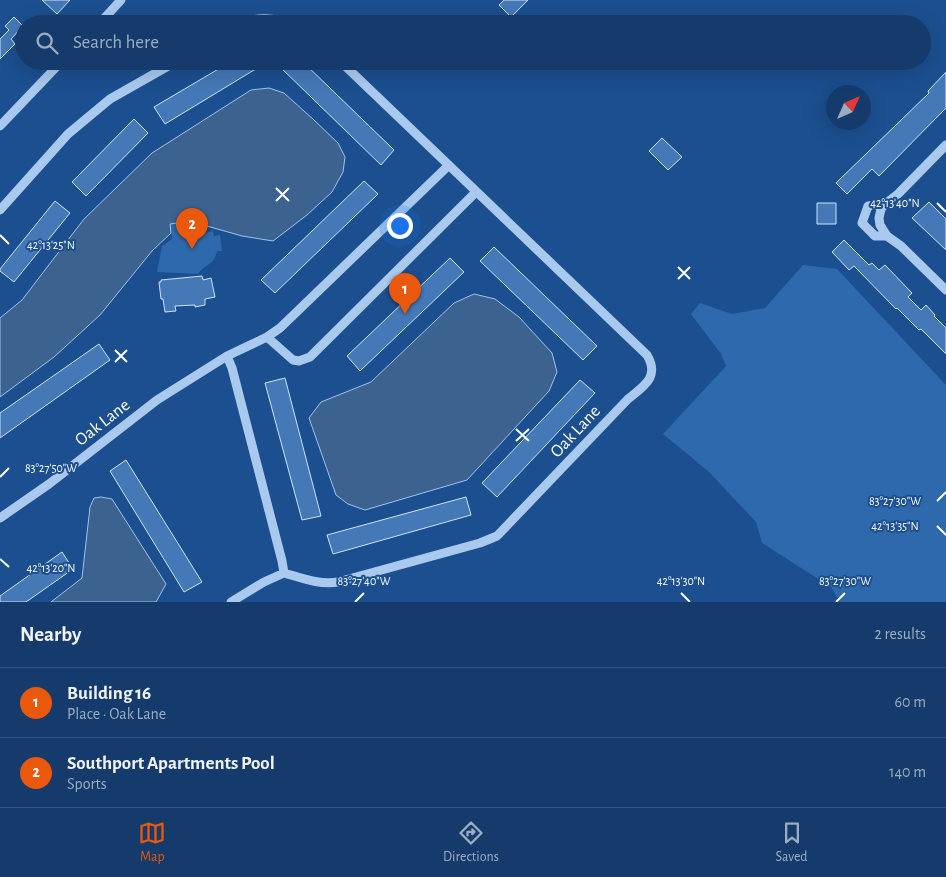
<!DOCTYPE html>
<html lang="en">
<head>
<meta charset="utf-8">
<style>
  :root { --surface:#143b6b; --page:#1d4271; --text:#f1f3f6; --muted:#9dadc1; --line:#33557e; --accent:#ea580c }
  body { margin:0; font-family:"Alegreya Sans",sans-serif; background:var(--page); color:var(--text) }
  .compass { position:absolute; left:826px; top:85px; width:45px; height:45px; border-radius:50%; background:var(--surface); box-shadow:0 5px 20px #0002; rotate:45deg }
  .you { position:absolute; left:399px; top:225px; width:18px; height:18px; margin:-12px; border:4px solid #fff; border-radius:50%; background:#1a73e8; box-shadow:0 0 0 8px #1a73e833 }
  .badge { display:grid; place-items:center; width:32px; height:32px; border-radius:50%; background:var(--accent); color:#fff; font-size:16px; font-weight:700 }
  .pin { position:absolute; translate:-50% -41px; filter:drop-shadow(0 1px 2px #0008) }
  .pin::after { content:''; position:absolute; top:26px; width:18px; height:15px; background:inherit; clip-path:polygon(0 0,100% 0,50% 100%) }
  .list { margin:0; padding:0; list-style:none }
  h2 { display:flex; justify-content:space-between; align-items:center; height:65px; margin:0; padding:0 20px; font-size:21px }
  h2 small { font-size:16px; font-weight:400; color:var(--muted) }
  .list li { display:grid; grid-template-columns:32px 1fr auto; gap:15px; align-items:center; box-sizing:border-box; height:70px; padding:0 20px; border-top:1px solid var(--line) }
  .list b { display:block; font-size:19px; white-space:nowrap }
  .list p { margin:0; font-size:16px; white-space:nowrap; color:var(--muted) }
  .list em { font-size:16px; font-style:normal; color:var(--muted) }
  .icon { flex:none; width:28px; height:28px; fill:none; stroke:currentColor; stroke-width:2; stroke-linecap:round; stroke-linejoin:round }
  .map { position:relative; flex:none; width:946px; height:602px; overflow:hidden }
  .search { position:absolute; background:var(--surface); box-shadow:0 5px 20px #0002; left:15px; right:15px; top:15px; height:55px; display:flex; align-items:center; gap:12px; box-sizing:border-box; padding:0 18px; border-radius:28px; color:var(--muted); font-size:19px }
  .sheet { height:205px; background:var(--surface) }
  nav { display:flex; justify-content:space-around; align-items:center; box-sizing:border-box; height:70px; border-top:1px solid var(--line); background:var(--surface); font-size:14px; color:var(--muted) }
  nav a { display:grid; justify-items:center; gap:2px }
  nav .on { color:var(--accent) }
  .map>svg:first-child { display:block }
  .green { fill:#2e69ad }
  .water { fill:#3c6290; stroke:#9cc4f0 }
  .building { fill:#4478b7; stroke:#cfe3fa }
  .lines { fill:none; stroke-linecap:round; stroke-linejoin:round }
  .minor { stroke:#a9c9ee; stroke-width:9 }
  .ticks { fill:none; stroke:#fff; stroke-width:2 }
  .labels { text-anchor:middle; stroke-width:4; stroke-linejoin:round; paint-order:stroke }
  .street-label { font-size:18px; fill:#fff; stroke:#1b4f8f }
  .ticks-label { font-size:12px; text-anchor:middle; fill:#fff; stroke:#1b4f8f; stroke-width:4; stroke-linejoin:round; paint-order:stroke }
</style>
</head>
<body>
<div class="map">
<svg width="946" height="602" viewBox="0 0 946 602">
  <rect width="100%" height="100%" fill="#1b4f8f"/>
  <path class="green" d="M 191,221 L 193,230 L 203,228 L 205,233 L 213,231 L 214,236 L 220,235 L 222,251 L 217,251 C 214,266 204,264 198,274 L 157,272 L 162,246 L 172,239 L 170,224 Z
    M 803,265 L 837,269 L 946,385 L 946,602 L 840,602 L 831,587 L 762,543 L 756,522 L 708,471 L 663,434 L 726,366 L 721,354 L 691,314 L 700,303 L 732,314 L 765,308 Z"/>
  <path class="water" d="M 269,88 L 284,93 L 314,120 L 338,143 L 345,157 L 343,172 L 332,192 L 307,215 L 273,241 L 242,236 L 200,224 L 192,225 L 191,221 L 170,224 L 171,233 L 152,251 L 100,315 L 54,357 L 0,397 L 0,318 L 22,300 L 84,219 L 152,153 L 251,90 Z
    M 474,294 L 495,299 L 519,317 L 552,353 L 557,372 L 549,391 L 467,480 L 365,510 L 348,504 L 336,495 L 309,418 L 321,402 L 371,382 L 454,303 Z
    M 101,497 L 112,499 L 166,584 L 156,602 L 51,602 L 82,578 L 90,507 L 94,498 Z"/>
  <path class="building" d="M 42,0 L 70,0 L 57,14 Z
    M 504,0 L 528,0 L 511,17 L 499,5 Z
    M 14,17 L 23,26 L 11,39 L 15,44 L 0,59 L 0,39 L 9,30 L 5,26 Z
    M 232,61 L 255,61 L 259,67 L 165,124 L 154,107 Z
    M 282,61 L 302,61 L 394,150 L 381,165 L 278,65 Z
    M 946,72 L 946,108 L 879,176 L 872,169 L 847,194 L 836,183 L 929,93 L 928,91 Z
    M 134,119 L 148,133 L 86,196 L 72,182 Z
    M 662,138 L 682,157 L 668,170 L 649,151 Z
    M 364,181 L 378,194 L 275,293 L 261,280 Z
    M 55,201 L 70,213 L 14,282 L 0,271 L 0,269 Z
    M 929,202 L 946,219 L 946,250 L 912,218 Z
    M 817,203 L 836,203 L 836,224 L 817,224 Z
    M 844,240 L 869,265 L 872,263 L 879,270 L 885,265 L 912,293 L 908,297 L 921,310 L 926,305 L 935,315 L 934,316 L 946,328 L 946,354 L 921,329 L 919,330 L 897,308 L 896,309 L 854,266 L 849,270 L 832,252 Z
    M 494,247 L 597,346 L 583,360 L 480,261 Z
    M 450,258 L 464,272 L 360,371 L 347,356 Z
    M 202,276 L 203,280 L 211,278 L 215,297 L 205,299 L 205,305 L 195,307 L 195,305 L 175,306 L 176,311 L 165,312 L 163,299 L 161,299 L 159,282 L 161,282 L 161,280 Z
    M 99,344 L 110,360 L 0,438 L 0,413 Z
    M 285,378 L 321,516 L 302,520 L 265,383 Z
    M 580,380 L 595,393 L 497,497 L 482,483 Z
    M 126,460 L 202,582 L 184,592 L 110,471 Z
    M 466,497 L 471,515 L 333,554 L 327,535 Z
    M 62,552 L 73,569 L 26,602 L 0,602 L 0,596 Z"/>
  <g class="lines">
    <path class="minor" d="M 99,24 L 121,0
      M 238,24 C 257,16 274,18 293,24
      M 0,126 L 62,61
      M 946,145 L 898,194 L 885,204 L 881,209 L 879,218 L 880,225 L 887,236 L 901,246 L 946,290
      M 885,204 L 868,206 L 862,223 L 875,236 L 887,236
      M 0,210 L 68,134 L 110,99 L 177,61
      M 267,337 L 293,360 L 299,361 L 310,357 L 476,192
      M 227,356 L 232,368 L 282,561 L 284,573
      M 0,518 L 49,484 L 157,400 L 227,356 L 267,337 L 280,328 L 449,165
      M 231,602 L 264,582 L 284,573 C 302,578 319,585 338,582 L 480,543 L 497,536 L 628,399 C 644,386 660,377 647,355 L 340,61"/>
  </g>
  <path class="ticks" d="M 276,188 L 289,201M 276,201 L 289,188M 937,203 L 946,212M 0,235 L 9,244M 678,267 L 690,279M 678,279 L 690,267M 115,350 L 127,362M 115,362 L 127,350M 516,429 L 529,441M 516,441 L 529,429M 0,477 L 9,468M 937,501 L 946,492M 937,526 L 946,535M 0,559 L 9,567M 681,593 L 690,602M 355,602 L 364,593M 836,602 L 845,593"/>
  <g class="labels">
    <g class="street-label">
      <text transform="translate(102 422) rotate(-38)" y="6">Oak Lane</text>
      <text transform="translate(575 431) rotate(-47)" y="6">Oak Lane</text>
    </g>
  </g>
  <g class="ticks-label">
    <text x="895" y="207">42°13'40"N</text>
    <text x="51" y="249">42°13'25"N</text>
    <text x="51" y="472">83°27'50"W</text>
    <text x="895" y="505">83°27'30"W</text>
    <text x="895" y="530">42°13'35"N</text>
    <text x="51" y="572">42°13'20"N</text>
    <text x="364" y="585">83°27'40"W</text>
    <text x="681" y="585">42°13'30"N</text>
    <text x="845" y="585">83°27'30"W</text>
  </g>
</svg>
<svg class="compass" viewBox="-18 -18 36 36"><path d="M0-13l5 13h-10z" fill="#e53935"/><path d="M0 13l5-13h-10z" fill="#9dadc1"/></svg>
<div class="you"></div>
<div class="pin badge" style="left:405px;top:314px">1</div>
<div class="pin badge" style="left:192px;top:249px">2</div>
<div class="search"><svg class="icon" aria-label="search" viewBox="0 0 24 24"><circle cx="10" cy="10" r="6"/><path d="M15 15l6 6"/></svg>Search here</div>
</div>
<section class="sheet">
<h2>Nearby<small>2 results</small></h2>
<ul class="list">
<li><span class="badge">1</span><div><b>Building 16</b><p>Place · Oak Lane</p></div><em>60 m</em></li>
<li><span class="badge">2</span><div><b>Southport Apartments Pool</b><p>Sports</p></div><em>140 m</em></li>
</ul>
</section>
<nav>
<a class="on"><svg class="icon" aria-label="map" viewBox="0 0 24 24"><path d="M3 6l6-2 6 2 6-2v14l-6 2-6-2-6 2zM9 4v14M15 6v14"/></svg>Map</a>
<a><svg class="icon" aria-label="directions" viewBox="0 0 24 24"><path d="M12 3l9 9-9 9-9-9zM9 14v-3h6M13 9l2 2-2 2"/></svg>Directions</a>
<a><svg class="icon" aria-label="saved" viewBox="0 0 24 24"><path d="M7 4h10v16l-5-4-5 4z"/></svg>Saved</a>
</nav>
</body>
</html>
